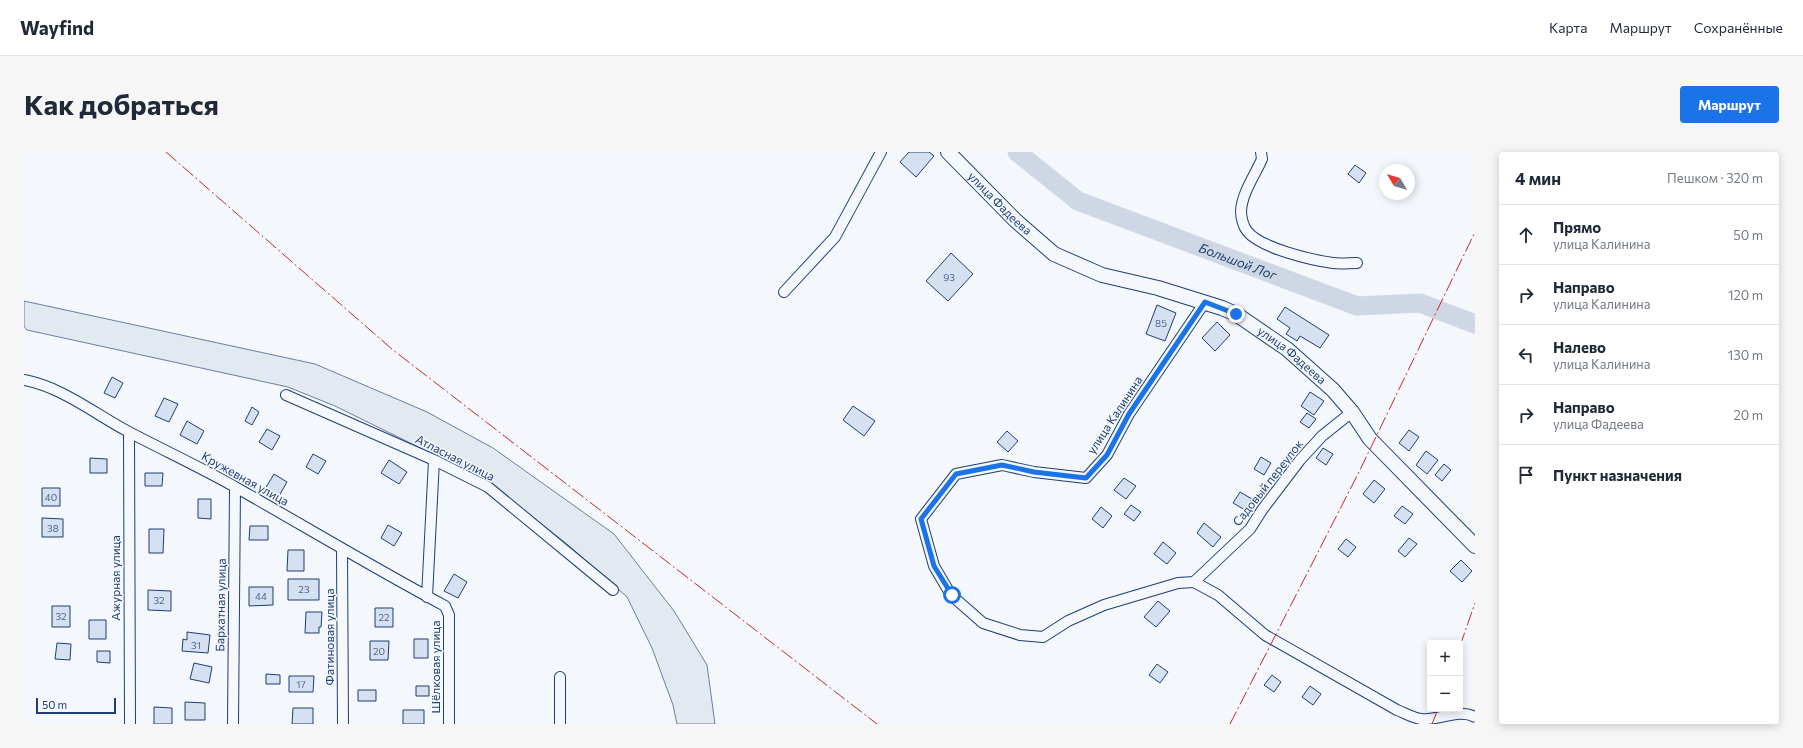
<!DOCTYPE html>
<html lang="ru">
<head>
<meta charset="utf-8">
<style>
  :root { --surface:#fff; --page:#f6f6f7; --text:#1f2937; --muted:#747a83; --line:#e0e1e3; --accent:#1a73e8 }
  body { margin:0; font-family:Commissioner,sans-serif; background:var(--page); color:var(--text) }
  .controls { position:absolute; right:12px; bottom:12px; display:grid; overflow:hidden; border-radius:4px; box-shadow:0 2px 10px #0003 }
  .controls button { width:36px; height:36px; display:grid; place-items:center; padding:0; border:0; border-bottom:1px solid var(--line); background:var(--surface); color:var(--text); font:20px sans-serif }
  .compass { position:absolute; left:1355px; top:12px; width:36px; height:36px; border-radius:50%; background:var(--surface); box-shadow:0 2px 10px #0003; rotate:308deg }
  .scale { position:absolute; left:12px; bottom:10px; width:80px; box-sizing:border-box; padding-left:4px; border:2px solid #1d3f73; border-top:0; font-size:11px; line-height:14px; white-space:nowrap; color:#1d3f73; -webkit-text-stroke:3px #f4f7fb; paint-order:stroke }
  .stop { position:absolute; width:12px; height:12px; margin:-9px; border:3px solid #1a73e8; border-radius:50%; background:#fff }
  .stop.end { background:#1a73e8; border-color:#fff; box-shadow:0 1px 4px #0008 }
  .list { margin:0; padding:0; list-style:none }
  h2 { display:flex; justify-content:space-between; align-items:center; height:52px; margin:0; padding:0 16px; font-size:17px }
  h2 small { font-size:13px; font-weight:400; color:var(--muted) }
  .list li { display:grid; grid-template-columns:26px 1fr auto; gap:12px; align-items:center; box-sizing:border-box; height:60px; padding:0 16px; border-top:1px solid var(--line) }
  .list b { display:block; font-size:15px; white-space:nowrap }
  .list p { margin:0; font-size:13px; white-space:nowrap; color:var(--muted) }
  .list em { font-size:13px; font-style:normal; color:var(--muted) }
  .icon { flex:none; width:22px; height:22px; fill:none; stroke:currentColor; stroke-width:2; stroke-linecap:round; stroke-linejoin:round }
  .map { position:relative; flex:none; width:1451px; height:572px; overflow:hidden; border-radius:4px }
  header { display:flex; align-items:center; gap:24px; box-sizing:border-box; height:56px; padding:0 20px; background:var(--surface); border-bottom:1px solid var(--line) }
  header strong { font-size:19px }
  nav { display:flex; gap:22px; margin-inline-start:auto; font-size:14px }
  .intro { display:flex; align-items:center; justify-content:space-between; box-sizing:border-box; height:96px; padding:0 24px }
  h1 { margin:0; font-size:28px }
  .button { padding:10px 18px; border-radius:4px; background:var(--accent); color:#fff; font-size:14px; font-weight:700 }
  main { display:flex; gap:24px; padding:0 24px }
  aside { flex:1; background:var(--surface); border-radius:4px; box-shadow:0 2px 10px #0003 }
  .map>svg:first-child { display:block }
  .green { fill:#e3e9f0; stroke:#687fa3 }
  .lines { fill:none; stroke-linecap:round; stroke-linejoin:round }
  .river { stroke:#cfd7e4; stroke-width:19 }
  .building { fill:#d5e0f0; stroke:#1d3f73 }
  .street-casing { stroke:#1d3f73; stroke-width:12 }
  .secondary-casing { stroke:#1d3f73; stroke-width:16 }
  .street { stroke:#f4f7fb; stroke-width:10 }
  .secondary { stroke:#f4f7fb; stroke-width:14 }
  .power { stroke:#c62828; stroke-width:1; stroke-dasharray:14 3 2 3; stroke-linecap:butt }
  .route { stroke:#1a73e8; stroke-width:5 }
  .labels { text-anchor:middle; stroke-width:3; stroke-linejoin:round; paint-order:stroke }
  .number-label { font-size:10px; fill:#4b6792 }
  .street-label { font-size:12px; fill:#1d3f73; stroke:#f4f7fb }
  .water-label { font-size:13px; font-style:italic; fill:#1d3f73; stroke:#f4f7fb }
</style>
</head>
<body>
<header>
<strong>Wayfind</strong>
<nav><a>Карта</a><a>Маршрут</a><a>Сохранённые</a></nav>
</header>
<div class="intro"><h1>Как добраться</h1><a class="button">Маршрут</a></div>
<main>
<div class="map">
<svg width="1451" height="572" viewBox="0 0 1451 572">
  <rect width="100%" height="100%" fill="#f4f7fb"/>
  <path class="green" d="M 0,149 L 291,212 L 403,260 L 469,296 L 590,382 L 650,459 L 683,513 L 691,572 L 653,572 L 649,553 L 628,496 L 603,445 L 544,393 L 481,343 L 435,315 L 311,254 L 264,235 L 3,178 L 0,174 Z"/>
  <g class="lines">
    <path class="river" id="s1" d="M 993,0 L 1054,49 L 1333,154 L 1396,151 L 1451,172"/>
  </g>
  <path class="building" d="M 885,0 L 905,0 L 910,4 L 892,25 L 876,10 Z
    M 1331,13 L 1342,21 L 1335,31 L 1324,22 Z
    M 927,101 L 949,122 L 924,149 L 902,129 Z
    M 1133,153 L 1152,161 L 1141,189 L 1122,182 Z
    M 1261,155 L 1305,183 L 1296,196 L 1276,184 L 1273,189 L 1262,182 L 1266,176 L 1253,167 Z
    M 1193,170 L 1206,183 L 1191,199 L 1178,186 Z
    M 88,225 L 99,231 L 91,246 L 80,241 Z
    M 1286,240 L 1300,249 L 1290,263 L 1277,254 Z
    M 140,246 L 154,252 L 145,270 L 131,264 Z
    M 829,254 L 851,269 L 840,284 L 819,268 Z
    M 228,255 L 235,260 L 228,273 L 221,269 Z
    M 1283,261 L 1292,267 L 1285,276 L 1276,270 Z
    M 163,269 L 180,279 L 173,292 L 156,283 Z
    M 243,277 L 256,284 L 248,298 L 235,290 Z
    M 1385,278 L 1395,285 L 1385,299 L 1375,291 Z
    M 983,279 L 994,289 L 984,300 L 973,290 Z
    M 1299,296 L 1309,302 L 1302,313 L 1292,306 Z
    M 1402,299 L 1414,308 L 1403,322 L 1392,313 Z
    M 289,302 L 302,309 L 294,322 L 282,315 Z
    M 1237,305 L 1247,311 L 1240,323 L 1230,317 Z
    M 66,306 L 83,307 L 83,321 L 66,321 Z
    M 365,308 L 383,320 L 375,332 L 357,321 Z
    M 1420,312 L 1427,318 L 1418,329 L 1411,323 Z
    M 121,321 L 139,321 L 138,334 L 121,334 Z
    M 250,322 L 263,330 L 255,344 L 241,337 Z
    M 1100,326 L 1112,334 L 1102,347 L 1090,338 Z
    M 1350,328 L 1361,337 L 1350,351 L 1339,342 Z
    M 18,336 L 36,336 L 36,354 L 18,354 Z
    M 1216,340 L 1228,347 L 1221,358 L 1209,351 Z
    M 174,347 L 187,347 L 187,367 L 174,366 Z
    M 1107,353 L 1117,360 L 1110,369 L 1100,362 Z
    M 1378,354 L 1389,362 L 1381,372 L 1370,364 Z
    M 1077,355 L 1088,364 L 1079,376 L 1068,367 Z
    M 18,366 L 39,367 L 39,385 L 18,385 Z
    M 1180,371 L 1197,385 L 1189,395 L 1173,381 Z
    M 364,373 L 378,381 L 370,394 L 357,386 Z
    M 226,374 L 244,374 L 244,388 L 225,388 Z
    M 125,377 L 140,377 L 139,401 L 125,401 Z
    M 1385,386 L 1393,392 L 1381,405 L 1374,399 Z
    M 1322,387 L 1332,395 L 1324,405 L 1314,397 Z
    M 1139,390 L 1152,401 L 1143,412 L 1130,402 Z
    M 264,398 L 280,398 L 280,419 L 263,419 Z
    M 1437,408 L 1448,419 L 1438,430 L 1426,419 Z
    M 430,422 L 443,430 L 434,446 L 420,439 Z
    M 264,427 L 295,427 L 295,448 L 264,448 Z
    M 225,435 L 249,435 L 249,453 L 225,454 Z
    M 124,438 L 147,439 L 147,459 L 124,458 Z
    M 1134,449 L 1146,459 L 1132,475 L 1120,465 Z
    M 28,454 L 46,454 L 46,475 L 28,475 Z
    M 351,456 L 369,456 L 369,475 L 351,475 Z
    M 282,460 L 298,460 L 297,475 L 295,475 L 295,481 L 281,481 Z
    M 65,468 L 82,468 L 82,487 L 65,487 Z
    M 163,480 L 186,483 L 184,501 L 158,499 L 159,487 L 163,488 Z
    M 390,487 L 404,487 L 404,506 L 390,506 Z
    M 346,489 L 365,489 L 364,508 L 346,508 Z
    M 33,491 L 47,492 L 46,508 L 31,507 Z
    M 73,499 L 86,499 L 86,511 L 73,510 Z
    M 170,511 L 188,515 L 185,531 L 166,527 Z
    M 1133,512 L 1144,520 L 1136,531 L 1125,523 Z
    M 242,522 L 256,523 L 256,532 L 242,532 Z
    M 1248,523 L 1257,530 L 1250,540 L 1240,533 Z
    M 265,524 L 290,524 L 289,540 L 265,540 Z
    M 392,534 L 405,534 L 405,544 L 392,544 Z
    M 1286,534 L 1297,542 L 1289,553 L 1278,545 Z
    M 334,538 L 352,538 L 352,549 L 334,549 Z
    M 161,550 L 181,551 L 181,568 L 161,568 Z
    M 130,555 L 148,556 L 148,572 L 130,572 Z
    M 269,556 L 289,556 L 289,572 L 268,572 Z
    M 379,558 L 400,558 L 400,572 L 379,572 Z"/>
  <g class="lines">
    <g class="street-casing">
      <path id="street" d="M 1237,0 L 1238,7 C 1231,23 1218,41 1217,59 C 1217,65 1219,74 1223,79 C 1236,96 1287,108 1309,111 C 1316,112 1325,111 1333,111
        M 760,140 L 811,85 L 857,0
        M 1181,150 L 1105,262 L 1083,303 L 1062,326 L 1010,320 L 978,313 L 932,322 L 897,367 L 910,414 L 927,443 L 959,471 L 996,483 L 1019,485 L 1044,469 L 1080,453 L 1154,431 L 1170,430 L 1226,377 L 1238,358 L 1276,308 L 1298,284 L 1328,260
        M 0,228 C 38,235 71,262 105,280 C 141,299 178,316 213,336 C 282,375 350,416 421,454 L 425,463 L 425,572
        M 262,243 L 410,308 L 464,335 L 589,438
        M 105,280 L 106,572
        M 318,398 L 319,572
        M 1170,430 L 1194,443 L 1241,483 L 1373,558 C 1381,561 1389,566 1397,567 C 1415,569 1435,556 1451,565
        M 403,445 L 410,308
        M 536,525 L 536,572
        M 209,572 L 211,335"/>
    </g>
    <g class="secondary-casing">
      <g id="secondary">
        <path id="s2" d="M 924,0 L 991,68 L 1030,102 L 1078,123 L 1134,136 L 1198,156 L 1212,162 L 1263,197 L 1309,238 L 1328,260 L 1346,287 L 1451,394"/>
      </g>
    </g>
    <use href="#street" class="street"/>
    <use href="#secondary" class="secondary"/>
    <path class="power" d="M 142,0 L 369,198 L 853,572
      M 1436,494 L 1451,451
      M 1206,572 L 1335,320 L 1451,80
      M 1408,572 L 1414,557"/>
  </g>
  <g class="lines">
    <path class="route" d="M 928,443 L 910,414 L 897,367 L 932,322 L 978,313 L 1010,320 L 1062,326 L 1083,303 L 1105,262 L 1181,150 L 1212,162"/>
  </g>
  <g class="labels">
    <g class="number-label">
      <text x="925" y="129">93</text>
      <text x="1137" y="175">85</text>
      <text x="27" y="349">40</text>
      <text x="29" y="380">38</text>
      <text x="280" y="441">23</text>
      <text x="237" y="448">44</text>
      <text x="135" y="452">32</text>
      <text x="37" y="468">32</text>
      <text x="360" y="469">22</text>
      <text x="172" y="497">31</text>
      <text x="355" y="503">20</text>
      <text x="277" y="536">17</text>
    </g>
    <g class="street-label">
      <text dy="4" stroke="none"><textPath href="#s2" startOffset="73">улица Фадеева</textPath></text>
      <text dy="4" stroke="none"><textPath href="#s2" startOffset="409">улица Фадеева</textPath></text>
      <text transform="translate(1091 263) rotate(-57)" y="4">улица Калинина</text>
      <text transform="translate(431 306) rotate(27)" y="4">Атласная улица</text>
      <text transform="translate(221 327) rotate(29)" y="4">Кружевная улица</text>
      <text transform="translate(1244 331) rotate(-52)" y="4">Садовый переулок</text>
      <text transform="translate(92 426) rotate(-90)" y="4">Ажурная улица</text>
      <text transform="translate(197 453) rotate(-89)" y="4">Бархатная улица</text>
      <text transform="translate(306 485) rotate(-90)" y="4">Фатиновая улица</text>
      <text transform="translate(412 515) rotate(-90)" y="4">Шёлковая улица</text>
    </g>
    <g class="water-label">
      <text dy="5" stroke="none"><textPath href="#s1" startOffset="249">Большой Лог</textPath></text>
    </g>
  </g>
</svg>
<div class="controls">
<button>+</button>
<button>−</button>
</div>
<svg class="compass" viewBox="-18 -18 36 36"><path d="M0-13l5 13h-10z" fill="#e53935"/><path d="M0 13l5-13h-10z" fill="#747a83"/></svg>
<div class="scale">50 m</div>
<div class="stop" style="left:928px;top:443px"></div>
<div class="stop end" style="left:1212px;top:162px"></div>
</div>
<aside>
<h2>4 мин<small>Пешком · 320 m</small></h2>
<ul class="list">
<li><svg class="icon" aria-label="ahead" viewBox="0 0 24 24"><path d="M12 20V5M6 11l6-6 6 6"/></svg><div><b>Прямо</b><p>улица Калинина</p></div><em>50 m</em></li>
<li><svg class="icon" aria-label="right" viewBox="0 0 24 24"><path d="M7 20v-9h11M14 6l5 5-5 5"/></svg><div><b>Направо</b><p>улица Калинина</p></div><em>120 m</em></li>
<li><svg class="icon" aria-label="left" viewBox="0 0 24 24"><path d="M17 20v-9H6M10 6l-5 5 5 5"/></svg><div><b>Налево</b><p>улица Калинина</p></div><em>130 m</em></li>
<li><svg class="icon" aria-label="right" viewBox="0 0 24 24"><path d="M7 20v-9h11M14 6l5 5-5 5"/></svg><div><b>Направо</b><p>улица Фадеева</p></div><em>20 m</em></li>
<li><svg class="icon" aria-label="arrive" viewBox="0 0 24 24"><path d="M6 21V4h12l-3 4 3 4H6"/></svg><div><b>Пункт назначения</b></div></li>
</ul>
</aside>
</main>
</body>
</html>
